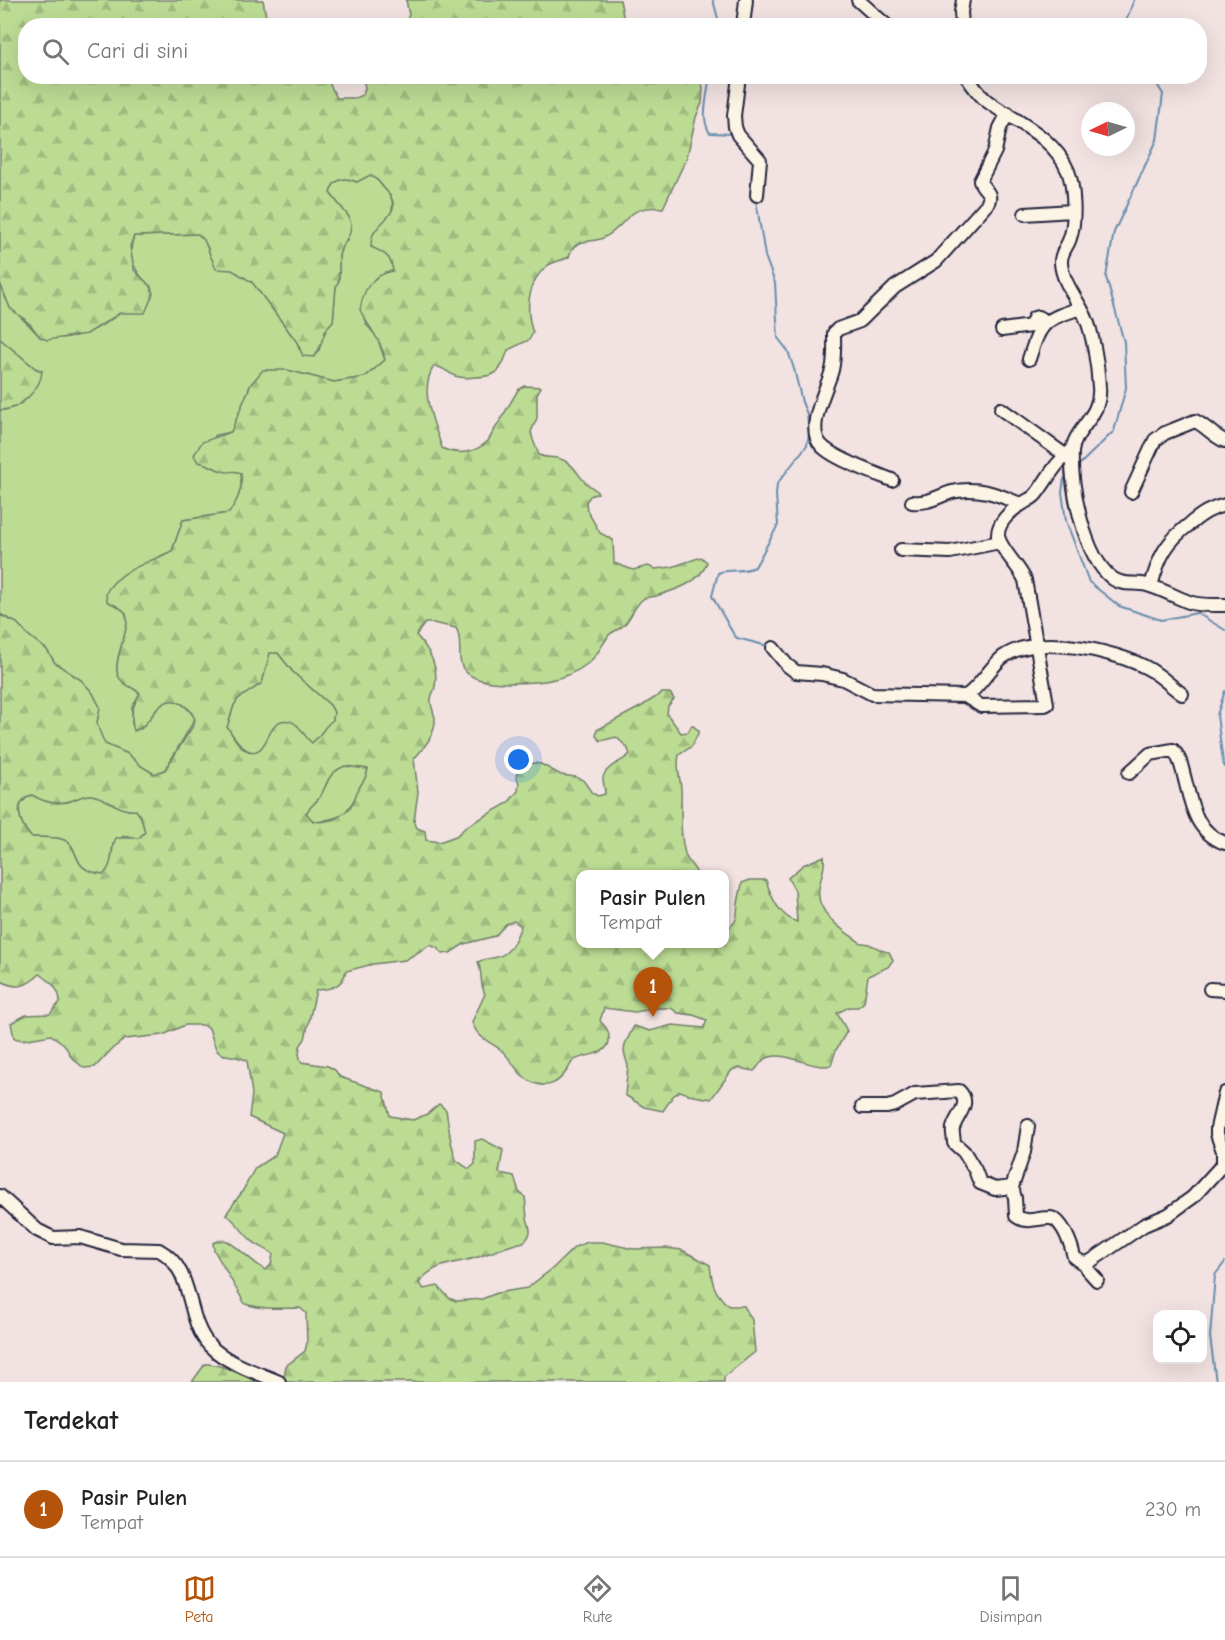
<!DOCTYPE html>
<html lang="id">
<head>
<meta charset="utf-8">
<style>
  :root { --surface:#fff; --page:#f6f6f6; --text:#222; --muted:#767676; --line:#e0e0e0; --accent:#b45309 }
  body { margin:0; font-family:"Comic Neue",sans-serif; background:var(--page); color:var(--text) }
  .controls { position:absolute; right:18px; bottom:18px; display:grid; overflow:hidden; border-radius:12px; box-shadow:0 6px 24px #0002 }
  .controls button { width:54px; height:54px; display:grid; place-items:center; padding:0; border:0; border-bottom:2px solid var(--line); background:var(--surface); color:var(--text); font:30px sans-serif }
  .compass { position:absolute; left:1081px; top:102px; width:54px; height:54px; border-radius:50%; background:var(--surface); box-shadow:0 6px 24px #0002; rotate:265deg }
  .you { position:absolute; left:519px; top:760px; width:21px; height:21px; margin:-15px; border:4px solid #fff; border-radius:50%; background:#1a73e8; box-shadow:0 0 0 9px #1a73e833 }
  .badge { display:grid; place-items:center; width:39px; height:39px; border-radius:50%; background:var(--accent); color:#fff; font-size:20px; font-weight:700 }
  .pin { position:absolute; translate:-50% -50px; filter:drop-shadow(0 2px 3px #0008) }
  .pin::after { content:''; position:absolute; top:32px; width:21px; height:18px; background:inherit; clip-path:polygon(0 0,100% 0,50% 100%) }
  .popup { position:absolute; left:576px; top:870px; width:153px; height:78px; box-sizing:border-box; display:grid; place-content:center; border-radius:12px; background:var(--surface); filter:drop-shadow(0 2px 4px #0005); font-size:20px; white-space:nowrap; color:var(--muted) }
  .popup b { font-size:22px; color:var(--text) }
  .popup::after { content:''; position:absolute; left:50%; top:100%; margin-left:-12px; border:12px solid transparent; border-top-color:var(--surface) }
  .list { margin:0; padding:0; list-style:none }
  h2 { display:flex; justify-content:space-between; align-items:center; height:78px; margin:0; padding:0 24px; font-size:26px }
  h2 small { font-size:20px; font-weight:400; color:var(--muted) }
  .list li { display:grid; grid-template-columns:39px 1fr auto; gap:18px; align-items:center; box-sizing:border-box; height:96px; padding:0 24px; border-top:2px solid var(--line) }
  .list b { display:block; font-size:22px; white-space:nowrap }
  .list p { margin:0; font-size:20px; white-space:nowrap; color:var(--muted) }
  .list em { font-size:20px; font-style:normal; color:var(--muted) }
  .icon { flex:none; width:33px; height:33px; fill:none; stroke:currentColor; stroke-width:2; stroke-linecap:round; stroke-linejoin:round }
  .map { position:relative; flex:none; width:1225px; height:1382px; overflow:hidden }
  .search { position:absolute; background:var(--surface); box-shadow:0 6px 24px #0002; left:18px; right:18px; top:18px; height:66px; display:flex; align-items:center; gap:15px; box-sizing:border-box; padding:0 21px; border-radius:24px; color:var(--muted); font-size:22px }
  .sheet { height:174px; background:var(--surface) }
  nav { display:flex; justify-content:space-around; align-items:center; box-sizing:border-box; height:84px; border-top:2px solid var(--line); background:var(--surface); font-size:16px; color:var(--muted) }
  nav a { display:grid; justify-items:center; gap:3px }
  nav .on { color:var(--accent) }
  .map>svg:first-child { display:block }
  .grass { fill:#bcdc94; stroke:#6f7f68; stroke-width:1.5 }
  .forest { fill:url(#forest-firs); stroke:#6f7f68; stroke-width:1.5; fill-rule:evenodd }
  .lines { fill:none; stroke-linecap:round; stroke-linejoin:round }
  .stream { stroke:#678eac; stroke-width:2 }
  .minor-casing { stroke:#22223b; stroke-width:16 }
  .minor { stroke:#fcf5e5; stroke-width:12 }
</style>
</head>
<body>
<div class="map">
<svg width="1225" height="1382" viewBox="0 0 1225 1382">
  <defs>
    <pattern id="forest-firs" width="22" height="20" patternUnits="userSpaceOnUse" patternTransform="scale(1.5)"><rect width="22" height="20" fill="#bcdc94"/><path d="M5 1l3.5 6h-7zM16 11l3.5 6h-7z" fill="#a1bc80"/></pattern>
  </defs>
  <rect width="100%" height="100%" fill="#f2e2e2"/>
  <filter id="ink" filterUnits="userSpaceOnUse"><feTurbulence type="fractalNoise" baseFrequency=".0167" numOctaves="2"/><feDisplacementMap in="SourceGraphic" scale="12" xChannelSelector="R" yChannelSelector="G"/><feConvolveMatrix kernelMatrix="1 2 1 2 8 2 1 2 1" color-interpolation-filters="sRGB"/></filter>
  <g filter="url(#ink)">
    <path class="grass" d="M 370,175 C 377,178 379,182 384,188 C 402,206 389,218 374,232 C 381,245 391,257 394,271 L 385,272 L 366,324 L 377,337 L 385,360 L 365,377 L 334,382 L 287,370 L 251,384 L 231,432 L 216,435 L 198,462 C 207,463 213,468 222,470 C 229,471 234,470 241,473 C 243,489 238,500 229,513 L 183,520 L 172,551 L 141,565 L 108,601 C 112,604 120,607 124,611 C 135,623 112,657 118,675 C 122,685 134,687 140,694 L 132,707 L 132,724 L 141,729 C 148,721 155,709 164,703 C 176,694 190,709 195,719 L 165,770 L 154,774 L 141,766 L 128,754 L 105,744 L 98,730 L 97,722 L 100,707 L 92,692 L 81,680 L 55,663 L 47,650 L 28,635 L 17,623 L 0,614 L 0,410 L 5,410 L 42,371 L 35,368 L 0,339 L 0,283 C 7,311 23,316 40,337 C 89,344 116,317 151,287 C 135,273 126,257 134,236 L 198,234 L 204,239 L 216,268 L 231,269 L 252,282 L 297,342 L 299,349 L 319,350 C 322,338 324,329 333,321 L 336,287 L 339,280 L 339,255 L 342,247 L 347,240 L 349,217 L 330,193 C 333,179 344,176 357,182 Z
      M 270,652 L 278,653 L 293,672 L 330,705 L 334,712 L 333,720 C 324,726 321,736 312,743 L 306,738 L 297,725 L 276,724 C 271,730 269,740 264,746 C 250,764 234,737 227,727 L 234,705 L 238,699 L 262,683 Z
      M 345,766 L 368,769 C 367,778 351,808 343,814 C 339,818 331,818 326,820 C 316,824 311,821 306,813 C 310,807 314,804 319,798 C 329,784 325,774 345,766 Z
      M 32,795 C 42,798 54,803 65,802 C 74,802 82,793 92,795 C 109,798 118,812 136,810 L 141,817 L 145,832 L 139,838 L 124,836 L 113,844 L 110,868 L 105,874 C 68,872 82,847 64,840 C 55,836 41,838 31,837 C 20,824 11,803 32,795 Z"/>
    <path class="forest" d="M 0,0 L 263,0 L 267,22 L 285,25 L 26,26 L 26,76 L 326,77 L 337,98 L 355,98 L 363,95 L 365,88 L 363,77 L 650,76 C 663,87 669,88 682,77 L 697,77 L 700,79 L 703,87 L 702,103 L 696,117 L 687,157 L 663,208 C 624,204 629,226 603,238 C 588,244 574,237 569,257 C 562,261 554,261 547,266 C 527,282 525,310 533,333 L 529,340 L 508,350 C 501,371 498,377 475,377 C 468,378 461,378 455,376 C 447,372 443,367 434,366 C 418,391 434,422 442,448 C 458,456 475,453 488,441 L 518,390 L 524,386 L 541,387 L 537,394 L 537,418 L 531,432 L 533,440 L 539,455 C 547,459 556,456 563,460 C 575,465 578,476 587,484 C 591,487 594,488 598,493 L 590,496 L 586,502 L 587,510 L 600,533 L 613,540 L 614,563 L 633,570 L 648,566 L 655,569 L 672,567 L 701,557 L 707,562 C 701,583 675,590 656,596 C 653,597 646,597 643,599 C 635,605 631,618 624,625 C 620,629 613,631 609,635 C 602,645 597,657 587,664 C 564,682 536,683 508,683 C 494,683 475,682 465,671 C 455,661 464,640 456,628 L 433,623 L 425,623 L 416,635 C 428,648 439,666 435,686 C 435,690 431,695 431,699 C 430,705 434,712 435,718 C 436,735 424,747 414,759 L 418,792 L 414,821 L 417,828 L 425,831 L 426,840 L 439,842 L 456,836 L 467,826 L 508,803 L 518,791 L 519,783 L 516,776 L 519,768 L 533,763 L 541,764 L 561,775 L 576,777 L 583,780 L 592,793 L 598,796 L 605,794 C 605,790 603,782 603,778 C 605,766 623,762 630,754 L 627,747 L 616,737 L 601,741 L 596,736 L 597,730 L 642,706 L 662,693 L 670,693 L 674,699 L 668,706 L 667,714 L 681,733 L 688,732 L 692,725 L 699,731 L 692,746 L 679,755 C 676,767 680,777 681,788 C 682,811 679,832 685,854 C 687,862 694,866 697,874 L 581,874 L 581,944 L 725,944 L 725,930 C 739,922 736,918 738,904 C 739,897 741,890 742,883 L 750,880 L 766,880 C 771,897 779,916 797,922 L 795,891 L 788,878 L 803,865 L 824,856 C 826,869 820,877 819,889 C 815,913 844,931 861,943 C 872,942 878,951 889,952 L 893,960 L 888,967 L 868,976 L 864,1002 L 858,1007 L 849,1007 L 837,1013 L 847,1031 L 836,1050 L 831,1065 C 812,1071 782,1047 764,1060 C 760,1063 757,1068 754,1071 L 739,1068 L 732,1070 L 711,1099 L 694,1096 L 680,1091 L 673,1096 L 663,1111 L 644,1107 L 625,1095 L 628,1066 L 624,1052 L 625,1044 L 634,1026 L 650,1031 L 672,1025 L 704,1028 L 707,1020 L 693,1015 L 678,1013 L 671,1008 L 656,1008 L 635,1012 L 604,1008 L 600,1021 C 605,1026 609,1030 609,1037 C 611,1057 584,1053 573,1061 C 571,1063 570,1066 568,1069 C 559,1082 550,1089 534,1083 C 518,1077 513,1060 501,1050 C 489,1041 477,1038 472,1022 L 485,994 C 479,982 483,974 478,962 C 485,958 490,959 497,957 C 511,954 516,938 521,926 L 514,921 L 506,924 L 495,936 L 464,944 L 450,953 L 443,954 L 437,948 L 430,945 L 405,960 L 373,964 L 346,971 C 342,987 332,989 316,990 L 305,1039 L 300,1046 L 299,1054 L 301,1062 L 328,1066 L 335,1070 L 340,1077 L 384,1092 L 390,1116 L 413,1120 L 427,1114 L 439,1104 L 446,1110 L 451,1142 L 456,1160 L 469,1169 L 475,1164 L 475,1141 L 482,1139 L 503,1150 L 499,1173 L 514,1176 L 519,1192 L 525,1197 C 526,1204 526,1211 527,1218 C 530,1229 533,1233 524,1242 C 508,1245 494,1252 478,1257 C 458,1264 433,1262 419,1283 L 424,1289 L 438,1286 L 449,1298 L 456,1301 L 482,1299 L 497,1293 L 527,1288 L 552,1269 L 575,1247 L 588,1242 L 602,1242 L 633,1249 L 666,1248 L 682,1250 L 710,1265 C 712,1284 714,1293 729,1306 L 744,1306 L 752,1320 L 755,1352 L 724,1377 L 724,1382 L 283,1382 L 286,1366 L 305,1351 L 307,1343 L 306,1313 L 300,1308 C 282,1308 263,1310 245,1304 L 214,1250 L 213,1243 C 217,1241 222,1239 227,1241 C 233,1243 255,1264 265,1270 L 271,1265 L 273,1254 C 266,1248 257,1246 251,1240 C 242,1232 236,1221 226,1214 L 242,1192 L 255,1168 L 275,1155 L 283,1133 L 249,1117 L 252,1094 L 247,1060 C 217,1049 220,1065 209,1028 L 202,1025 L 185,1025 L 163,1035 L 125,1039 L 112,1049 L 95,1067 L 84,1068 L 72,1058 L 64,1044 L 51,1035 L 22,1040 L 14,1038 L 11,1023 L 26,1015 L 50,1014 L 60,1002 C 60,989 50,981 40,974 C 27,986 17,991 0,980 L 0,615 L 17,623 L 28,635 L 47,650 L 55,663 L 81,680 L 92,692 L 100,707 L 97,722 L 99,730 L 105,744 L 128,754 L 141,766 L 154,774 L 165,770 L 193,726 L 195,719 C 191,711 186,705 178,702 C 158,694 151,727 134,731 C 130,717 132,706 140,693 C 134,687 121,685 118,675 C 112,657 135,623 124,611 C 120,607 112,604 107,601 L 106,593 C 118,570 149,563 172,551 L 183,520 L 229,513 C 238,500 243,489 241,473 C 235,470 233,472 227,472 C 216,471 209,463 198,462 L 194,455 L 202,442 L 231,432 L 251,384 L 263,370 L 287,370 L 334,382 L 365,377 L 385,360 C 382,340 368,327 360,310 C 363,289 372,275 393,271 C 391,256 385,253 371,247 C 371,243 371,237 374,233 C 384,216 406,211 384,188 C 379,182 377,178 370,175 L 357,182 C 344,176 333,179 330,193 L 349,217 L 351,225 L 350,233 L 342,247 L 339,255 L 339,280 L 336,287 L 333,321 C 321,331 324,346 314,357 L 303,356 L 297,342 L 252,282 L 232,270 L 216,269 L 204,240 L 198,234 L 134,236 L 130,246 L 134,270 L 151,287 L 153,294 L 145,313 L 120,313 L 87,334 L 47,340 L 40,337 L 30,324 L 10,308 L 0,283 ZM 270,653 L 278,653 L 293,672 L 330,705 L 334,712 L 333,720 C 324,726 321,736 312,743 C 304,737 300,723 289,721 C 265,715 270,764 244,749 C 237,745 232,733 227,727 L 234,705 L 238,699 L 262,683 ZM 345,766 L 368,769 C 367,778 362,782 358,790 C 356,794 355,799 353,803 C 346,816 327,824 313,821 L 306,813 C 310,807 314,804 319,798 C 329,784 325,774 345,766 ZM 32,795 C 45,803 58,806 73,800 C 79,798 84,794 91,795 C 108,797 118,812 136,810 L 141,817 L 145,832 L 139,838 L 116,838 C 110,850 114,864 104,874 C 68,872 82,847 64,840 C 55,836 41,838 31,837 C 20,824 11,803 32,795 Z
      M 406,0 L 620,0 L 625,25 L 404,25 L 409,15 Z
      M 0,339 L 35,368 L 42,371 C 41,389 19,411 0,410 Z
      M 205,1364 C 223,1364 240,1374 256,1382 L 192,1382 Z"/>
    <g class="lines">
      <path class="stream" d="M 713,0 L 720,26
        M 1124,26 L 1134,0
        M 709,76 C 709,95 699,117 710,133 L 733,134
        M 756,200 L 765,256 L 775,283 L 778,338 L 788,351 L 794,369 L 802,402 L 807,414 L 809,434 L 807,445 L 777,484 L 776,495 L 778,525 L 755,567 C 743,573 730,568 718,573 L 712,596 L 734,635 L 737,638 L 768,646
        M 1076,468 L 1114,431 L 1126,388 L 1124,342 L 1106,277 L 1114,232 L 1157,140 L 1163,94 L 1152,76
        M 1068,476 L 1064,479 L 1062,492 L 1066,521 L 1089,582 L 1119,606 L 1161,620 L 1197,613 L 1225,630
        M 1225,691 L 1217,715 L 1223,763 L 1225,767
        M 1216,1382 L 1210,1337 L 1215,1275 L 1225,1262"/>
      <g class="minor-casing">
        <path id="minor" d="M 858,0 L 887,26
          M 743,26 L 746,0
          M 962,26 L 961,12 L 963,0
          M 739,76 L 734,116 L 735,127 L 738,135 L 760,160 L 757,195
          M 966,76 C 973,85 978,94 987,101 C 1015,122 1053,135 1068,171 C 1074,186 1076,222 1070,238 C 1068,246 1060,253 1061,263 C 1062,281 1077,299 1085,316 C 1093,333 1098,367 1099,387 C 1102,417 1074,428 1072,452 C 1070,485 1084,557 1112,578 C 1122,586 1135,582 1147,585 C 1162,589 1175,597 1189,602 C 1200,606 1213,605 1225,605
          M 1025,214 L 1072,211
          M 1002,330 L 1031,326 L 1034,318 L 1038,317 L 1046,321
          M 1029,359 C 1041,321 1044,320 1081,308
          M 1001,409 L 1065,455
          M 892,480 C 874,473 832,458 821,445 C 805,428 827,389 832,370 C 835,358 834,345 834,333 L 838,329 L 860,321 L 895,287 L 936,261 L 987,204 C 994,193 983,190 980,181 L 995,151 L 1000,128 L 1008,113
          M 1131,492 L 1155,440 L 1165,433 L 1195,421 C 1206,426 1213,436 1225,441
          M 912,502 C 928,504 938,496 952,492 C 977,486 998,494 1020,504
          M 901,550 L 950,552 L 1000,542
          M 1151,586 C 1159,556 1166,542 1191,523 C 1202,514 1211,508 1225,505
          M 773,648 L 787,665 L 796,672 L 822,674 L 843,679 L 872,694 L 965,696 C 976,692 991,666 1003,657 C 1036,633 1115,650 1149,669 C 1161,676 1171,686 1182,694
          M 965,696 L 981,706 L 1045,705 L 1047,704 L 1025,580 C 1019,566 1000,549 998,536 C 997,523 1011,510 1022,504 C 1027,500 1033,499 1037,493 C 1049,477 1055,463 1072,450
          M 1129,773 L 1150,754 L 1173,750 C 1179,756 1181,764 1183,772 C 1191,801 1193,831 1225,843
          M 1210,989 L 1225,990
          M 862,1107 L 887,1107 L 895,1105 L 915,1094 L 959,1091 C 972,1104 957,1114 953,1128 C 952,1132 954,1138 954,1143 L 964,1152 L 975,1170 L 980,1183 L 995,1189 L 1012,1187
          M 1028,1126 L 1024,1152 L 1012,1187 L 1015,1198 L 1016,1216 C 1027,1224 1036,1218 1049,1218 C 1062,1217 1072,1247 1074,1257 L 1081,1262 L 1088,1263 L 1144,1225 L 1168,1215 L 1193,1197 L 1223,1164 L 1223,1151 L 1217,1134 L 1217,1128 L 1225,1093
          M 0,1196 L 37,1230 L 53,1238 L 80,1237 L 121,1249 L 159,1250 C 196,1270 184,1318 210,1346 C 228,1364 256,1372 279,1382
          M 1085,1263 L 1087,1269 L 1097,1280"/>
      </g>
      <use href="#minor" class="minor"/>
    </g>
  </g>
</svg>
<div class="controls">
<button><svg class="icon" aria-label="locate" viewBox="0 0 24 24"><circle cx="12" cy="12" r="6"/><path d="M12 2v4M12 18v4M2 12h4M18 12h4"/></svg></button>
</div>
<svg class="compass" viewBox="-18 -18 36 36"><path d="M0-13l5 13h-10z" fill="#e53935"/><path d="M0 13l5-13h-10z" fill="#767676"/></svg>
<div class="you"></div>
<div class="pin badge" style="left:653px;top:1017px">1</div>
<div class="popup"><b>Pasir Pulen</b>Tempat</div>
<div class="search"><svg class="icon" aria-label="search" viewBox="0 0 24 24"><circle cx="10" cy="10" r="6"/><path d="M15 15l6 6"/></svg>Cari di sini</div>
</div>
<section class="sheet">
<h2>Terdekat<small></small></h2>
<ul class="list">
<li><span class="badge">1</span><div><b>Pasir Pulen</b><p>Tempat</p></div><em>230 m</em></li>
</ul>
</section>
<nav>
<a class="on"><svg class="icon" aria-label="map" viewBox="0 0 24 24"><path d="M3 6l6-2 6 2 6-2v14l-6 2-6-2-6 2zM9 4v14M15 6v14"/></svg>Peta</a>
<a><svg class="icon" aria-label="directions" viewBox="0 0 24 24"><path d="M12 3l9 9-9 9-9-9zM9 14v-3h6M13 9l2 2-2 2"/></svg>Rute</a>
<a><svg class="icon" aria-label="saved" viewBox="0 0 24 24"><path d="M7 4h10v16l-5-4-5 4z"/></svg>Disimpan</a>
</nav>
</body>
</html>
